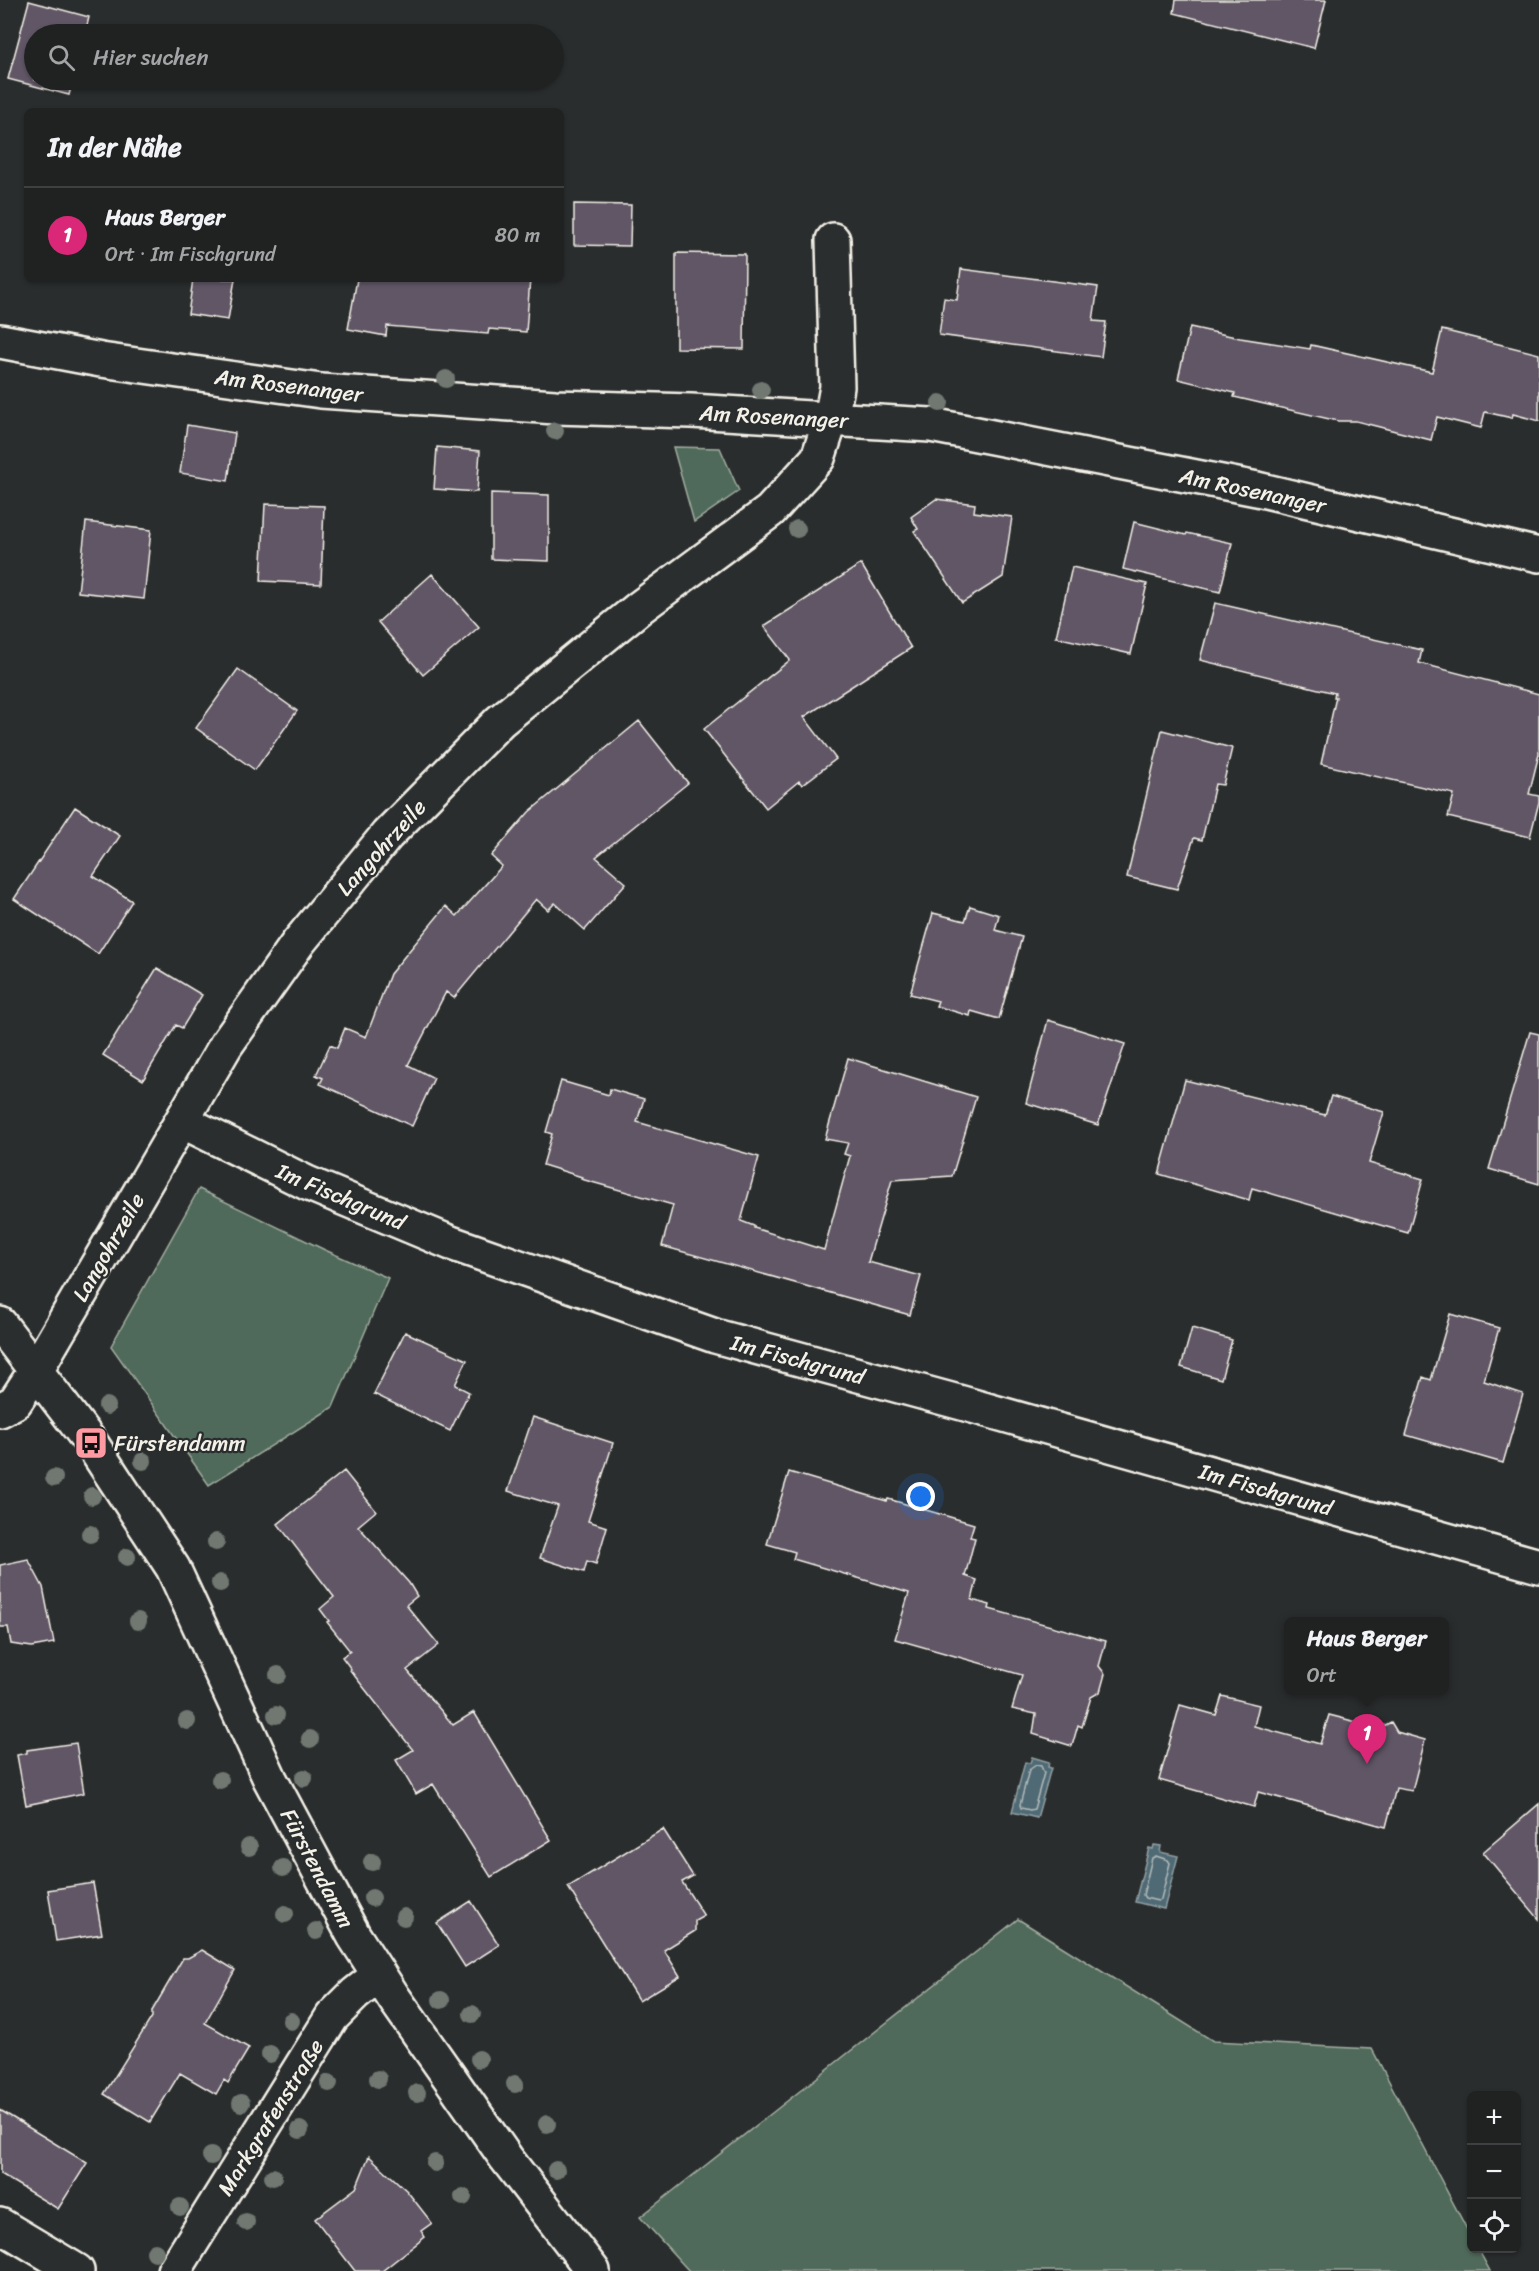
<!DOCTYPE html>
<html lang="de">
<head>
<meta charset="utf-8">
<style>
  :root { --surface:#202222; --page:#2d2f2f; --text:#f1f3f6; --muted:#a2a4a5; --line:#3d3f40; --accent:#db2777 }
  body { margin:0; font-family:Sriracha,sans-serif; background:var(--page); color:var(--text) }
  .controls { position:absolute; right:18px; bottom:18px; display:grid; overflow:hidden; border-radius:9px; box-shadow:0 2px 4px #0004 }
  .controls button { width:54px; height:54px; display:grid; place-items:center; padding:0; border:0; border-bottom:2px solid var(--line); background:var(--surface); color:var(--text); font:30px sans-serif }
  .you { position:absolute; left:921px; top:1497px; width:21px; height:21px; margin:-15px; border:4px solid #fff; border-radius:50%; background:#1a73e8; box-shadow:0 0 0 9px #1a73e833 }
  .badge { display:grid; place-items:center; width:39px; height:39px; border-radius:50%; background:var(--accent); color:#fff; font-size:20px; font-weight:700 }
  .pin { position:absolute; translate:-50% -50px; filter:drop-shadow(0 2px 3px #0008) }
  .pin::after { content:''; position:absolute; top:32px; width:21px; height:18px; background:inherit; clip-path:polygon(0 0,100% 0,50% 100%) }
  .popup { position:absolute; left:1284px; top:1617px; width:165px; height:78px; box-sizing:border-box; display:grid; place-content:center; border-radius:9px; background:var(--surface); filter:drop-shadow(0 2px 4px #0005); font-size:20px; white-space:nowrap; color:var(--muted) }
  .popup b { font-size:22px; color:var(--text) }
  .popup::after { content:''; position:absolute; left:50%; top:100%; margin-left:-12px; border:12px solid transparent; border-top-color:var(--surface) }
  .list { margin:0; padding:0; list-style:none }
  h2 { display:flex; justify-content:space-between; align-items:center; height:78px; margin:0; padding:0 24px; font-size:26px }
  h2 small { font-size:20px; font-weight:400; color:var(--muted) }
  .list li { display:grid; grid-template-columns:39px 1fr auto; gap:18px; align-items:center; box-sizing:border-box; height:96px; padding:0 24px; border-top:2px solid var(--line) }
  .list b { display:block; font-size:22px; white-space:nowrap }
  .list p { margin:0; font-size:20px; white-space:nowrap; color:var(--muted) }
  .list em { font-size:20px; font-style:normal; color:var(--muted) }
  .icon { flex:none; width:33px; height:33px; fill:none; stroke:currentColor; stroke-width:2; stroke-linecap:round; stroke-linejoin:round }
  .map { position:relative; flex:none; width:1539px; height:2271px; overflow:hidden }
  .search { position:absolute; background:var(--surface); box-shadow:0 2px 4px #0004; left:24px; top:24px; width:540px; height:66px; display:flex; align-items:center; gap:15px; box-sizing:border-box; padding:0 21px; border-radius:33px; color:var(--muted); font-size:22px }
  .panel { position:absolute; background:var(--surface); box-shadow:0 2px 4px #0004; left:24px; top:108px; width:540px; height:174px; border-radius:9px }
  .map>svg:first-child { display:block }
  .green { fill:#506b5a; stroke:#a2aea1; stroke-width:1.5 }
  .water { fill:#506a75; stroke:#92a0a3; stroke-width:1.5 }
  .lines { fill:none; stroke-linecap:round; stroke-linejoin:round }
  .shore { stroke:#b2bbba; stroke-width:1.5 }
  .building { fill:#615666; stroke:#f4f1e8; stroke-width:1.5 }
  .minor-casing { stroke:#f4f1e8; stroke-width:38 }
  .minor { stroke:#2a2d2e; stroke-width:33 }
  .tree { fill:#707871 }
  .labels { text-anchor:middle; stroke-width:4.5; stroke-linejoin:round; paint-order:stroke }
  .street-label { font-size:22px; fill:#f4f1e8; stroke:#2a2d2e }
  .poi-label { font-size:22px; fill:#f4f1e8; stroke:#2a2d2e; text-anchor:start }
</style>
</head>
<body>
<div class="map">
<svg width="1539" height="2271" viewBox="0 0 1539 2271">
  <rect width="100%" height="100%" fill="#2a2d2e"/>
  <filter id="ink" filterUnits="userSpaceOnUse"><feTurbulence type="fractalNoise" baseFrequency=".0167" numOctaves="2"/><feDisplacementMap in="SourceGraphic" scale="12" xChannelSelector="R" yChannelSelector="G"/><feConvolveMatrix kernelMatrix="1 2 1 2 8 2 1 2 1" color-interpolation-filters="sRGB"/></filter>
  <g filter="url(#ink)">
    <path class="green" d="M 673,447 L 720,448 L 739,491 L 694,522 Z
      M 199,1189 L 325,1250 L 388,1278 L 333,1407 L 209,1485 L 111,1346 Z
      M 1018,1919 L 1213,2041 L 1372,2049 L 1471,2237 L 1472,2248 L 1478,2249 L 1490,2271 L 689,2271 L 640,2217 Z"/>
    <path class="water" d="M 1032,1757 L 1049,1762 L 1048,1767 L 1051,1768 L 1037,1818 L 1012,1812 L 1025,1762 L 1030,1763 Z
      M 1154,1845 L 1161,1846 L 1160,1852 L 1178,1856 L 1164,1909 L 1135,1902 L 1149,1848 L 1153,1849 Z"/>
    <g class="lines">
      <path class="shore" d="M 1036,1765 L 1041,1766 L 1044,1773 L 1034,1809 L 1030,1810 L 1021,1808 L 1020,1805 L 1029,1770 Z
        M 1156,1856 L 1168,1860 L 1170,1863 L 1161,1899 L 1158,1901 L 1145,1898 L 1143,1895 L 1152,1858 Z"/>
    </g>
    <path class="building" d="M 1176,0 L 1326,0 L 1314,48 L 1174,13 Z
      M 29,1 L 89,17 L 85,34 L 34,34 L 34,80 L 73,80 L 69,95 L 8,79 Z
      M 574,204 L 631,205 L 630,246 L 574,245 Z
      M 676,253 L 745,254 L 744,349 L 676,348 Z
      M 961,269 L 1098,287 L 1093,321 L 1106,322 L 1101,357 L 939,335 L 944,298 L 957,300 Z
      M 193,279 L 235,279 L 228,320 L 188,314 Z
      M 357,279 L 530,279 L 526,332 L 489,329 L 488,334 L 387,326 L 386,336 L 348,329 Z
      M 1190,327 L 1240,338 L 1310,349 L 1311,345 L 1432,372 L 1442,330 L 1539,354 L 1539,421 L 1513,414 L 1512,418 L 1485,412 L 1481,428 L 1437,417 L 1431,440 L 1356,421 L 1338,421 L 1234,397 L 1235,393 L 1178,379 Z
      M 187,425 L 235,433 L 228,481 L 180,473 Z
      M 437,447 L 480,451 L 477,492 L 434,489 Z
      M 491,493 L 549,495 L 549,561 L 491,559 Z
      M 936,499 L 975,504 L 974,512 L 1012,517 L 1003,577 L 962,603 L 914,531 L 918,529 L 911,517 Z
      M 265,504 L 324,506 L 321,584 L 261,581 Z
      M 86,522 L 151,530 L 144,599 L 78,592 Z
      M 1134,522 L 1186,535 L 1187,533 L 1232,543 L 1220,592 L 1123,569 Z
      M 861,564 L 911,648 L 804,717 L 836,759 L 802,785 L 799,781 L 766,808 L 704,729 L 790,660 L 764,626 Z
      M 1072,567 L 1147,584 L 1131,654 L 1056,637 Z
      M 432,574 L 479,627 L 423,675 L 378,622 Z
      M 1215,603 L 1422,650 L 1419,663 L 1539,694 L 1539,754 L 1529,794 L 1539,796 L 1539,802 L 1530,837 L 1448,817 L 1454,794 L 1321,764 L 1336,697 L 1334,697 L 1335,693 L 1200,660 Z
      M 238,669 L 297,711 L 255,770 L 196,728 Z
      M 639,721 L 688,783 L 596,857 L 626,883 L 585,930 L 555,903 L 548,910 L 536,899 L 454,998 L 446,992 L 408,1065 L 434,1078 L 412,1126 L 320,1084 L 323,1078 L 316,1075 L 330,1045 L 337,1048 L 345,1028 L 366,1037 L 390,974 L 446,906 L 457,916 L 502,866 L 491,856 L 529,812 Z
      M 1162,730 L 1232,748 L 1223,785 L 1215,784 L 1202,840 L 1194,838 L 1177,889 L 1127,877 Z
      M 75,807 L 120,836 L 93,876 L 132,901 L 98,954 L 14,899 Z
      M 970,906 L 999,915 L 995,930 L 1022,937 L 999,1019 L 971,1011 L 970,1016 L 936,1006 L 938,1001 L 910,994 L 933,913 L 965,921 Z
      M 157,968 L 202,995 L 182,1028 L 176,1025 L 143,1080 L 103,1055 Z
      M 1048,1020 L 1125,1044 L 1098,1125 L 1026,1103 Z
      M 1530,1032 L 1539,1034 L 1539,1184 L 1489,1169 Z
      M 848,1058 L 976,1097 L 952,1176 L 892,1180 L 868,1262 L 921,1276 L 910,1315 L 662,1246 L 673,1205 L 581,1179 L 582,1177 L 543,1165 L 552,1134 L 546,1132 L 561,1081 L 609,1095 L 610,1089 L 644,1099 L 637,1122 L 759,1157 L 741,1221 L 754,1226 L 754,1228 L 824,1250 L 850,1156 L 844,1154 L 848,1143 L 825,1139 Z
      M 1185,1080 L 1325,1115 L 1331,1096 L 1384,1112 L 1369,1163 L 1423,1179 L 1408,1233 L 1252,1188 L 1249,1200 L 1159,1174 Z
      M 1450,1314 L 1499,1328 L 1484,1381 L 1523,1394 L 1503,1463 L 1406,1435 L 1423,1377 L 1431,1380 Z
      M 1192,1328 L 1232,1340 L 1221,1379 L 1181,1367 Z
      M 405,1332 L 467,1360 L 455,1385 L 469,1392 L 450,1431 L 374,1394 Z
      M 533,1417 L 613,1443 L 588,1521 L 607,1527 L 596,1564 L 587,1561 L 584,1572 L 540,1558 L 558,1506 L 508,1491 Z
      M 344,1471 L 376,1511 L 358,1526 L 409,1583 L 417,1596 L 406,1605 L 439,1645 L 407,1670 L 453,1725 L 474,1712 L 551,1840 L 491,1877 L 433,1784 L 416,1794 L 396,1760 L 413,1750 L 350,1670 L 351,1669 L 342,1657 L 350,1651 L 327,1622 L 329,1621 L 320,1609 L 334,1597 L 278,1524 Z
      M 789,1472 L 887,1501 L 888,1499 L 974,1524 L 970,1537 L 975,1538 L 965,1576 L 977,1580 L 972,1600 L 990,1605 L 989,1609 L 1106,1641 L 1099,1666 L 1105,1674 L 1100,1692 L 1091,1697 L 1082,1727 L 1078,1725 L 1072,1746 L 1033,1734 L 1036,1714 L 1012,1709 L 1022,1675 L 895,1639 L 909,1593 L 793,1559 L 795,1552 L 767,1544 Z
      M 28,1559 L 43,1587 L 54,1643 L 32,1647 L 11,1644 L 8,1627 L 0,1627 L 0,1565 Z
      M 1222,1696 L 1259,1705 L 1254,1726 L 1320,1744 L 1329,1715 L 1380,1728 L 1391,1722 L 1397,1732 L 1425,1740 L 1412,1791 L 1396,1788 L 1386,1827 L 1258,1792 L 1254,1807 L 1159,1780 L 1180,1705 L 1216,1715 Z
      M 76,1743 L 84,1793 L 26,1805 L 17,1755 L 27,1753 L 27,1750 Z
      M 1539,1804 L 1539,1919 L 1483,1852 Z
      M 663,1829 L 693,1876 L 682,1882 L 704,1916 L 695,1921 L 695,1931 L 664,1950 L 680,1976 L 639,2001 L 568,1887 Z
      M 93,1883 L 102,1934 L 56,1941 L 48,1890 Z
      M 471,1901 L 499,1945 L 465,1967 L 437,1923 Z
      M 202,1950 L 235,1970 L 205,2023 L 249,2048 L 228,2083 L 224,2080 L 216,2094 L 180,2073 L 150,2122 L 104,2094 L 152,2017 L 152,2011 L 183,1958 L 188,1958 Z
      M 0,2110 L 87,2163 L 58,2209 L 0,2174 Z
      M 369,2156 L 407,2191 L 432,2223 L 421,2231 L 425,2237 L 382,2271 L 355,2271 L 315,2219 L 356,2188 Z"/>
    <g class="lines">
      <g class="minor-casing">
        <path id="minor" d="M 0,341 L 101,360 L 321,391 L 555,407 L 691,411 L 931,425 L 1257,489 L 1539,555
          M 182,1121 L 307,1183 L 451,1243 L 715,1336 L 962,1403 L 1539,1566
          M 0,1324 L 91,1443 L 173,1568 L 270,1779 L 354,1936 L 394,1998 L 506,2158 L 593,2271
          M 0,1410 L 15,1402 L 36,1370 L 226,1045 L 298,943 L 387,835 L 500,721 L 639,608 L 770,511 L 818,458 L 831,419 L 837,387 L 833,240
          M 0,2225 L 77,2271
          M 174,2271 L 332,2017 L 355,1994 L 379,1975"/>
      </g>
      <use href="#minor" class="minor"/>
    </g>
    <g class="tree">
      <circle cx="446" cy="379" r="9"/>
      <circle cx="761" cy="390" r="9"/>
      <circle cx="940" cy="403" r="9"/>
      <circle cx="555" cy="431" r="9"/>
      <circle cx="797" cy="529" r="9"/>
      <circle cx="107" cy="1406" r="9"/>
      <circle cx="143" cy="1461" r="9"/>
      <circle cx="54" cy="1478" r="9"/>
      <circle cx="92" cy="1496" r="9"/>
      <circle cx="90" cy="1534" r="9"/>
      <circle cx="216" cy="1542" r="9"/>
      <circle cx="127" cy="1557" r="9"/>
      <circle cx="220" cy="1583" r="9"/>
      <circle cx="138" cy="1621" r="9"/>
      <circle cx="278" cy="1675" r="9"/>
      <circle cx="276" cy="1715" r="9"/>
      <circle cx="187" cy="1721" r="9"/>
      <circle cx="310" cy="1739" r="9"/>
      <circle cx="304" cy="1778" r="9"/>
      <circle cx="220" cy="1780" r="9"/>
      <circle cx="249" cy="1847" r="9"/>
      <circle cx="372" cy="1862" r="9"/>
      <circle cx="283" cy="1868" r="9"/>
      <circle cx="372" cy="1898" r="9"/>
      <circle cx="285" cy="1914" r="9"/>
      <circle cx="404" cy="1917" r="9"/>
      <circle cx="316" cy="1931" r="9"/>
      <circle cx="441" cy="2000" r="9"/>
      <circle cx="472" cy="2014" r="9"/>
      <circle cx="291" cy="2021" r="9"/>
      <circle cx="270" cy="2054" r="9"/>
      <circle cx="479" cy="2059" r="9"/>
      <circle cx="378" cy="2079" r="9"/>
      <circle cx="329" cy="2083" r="9"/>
      <circle cx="515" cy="2084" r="9"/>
      <circle cx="417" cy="2093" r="9"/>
      <circle cx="241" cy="2103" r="9"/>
      <circle cx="547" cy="2124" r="9"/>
      <circle cx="300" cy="2130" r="9"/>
      <circle cx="211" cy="2156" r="9"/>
      <circle cx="435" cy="2163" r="9"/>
      <circle cx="556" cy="2170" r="9"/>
      <circle cx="273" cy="2177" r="9"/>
      <circle cx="463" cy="2197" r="9"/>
      <circle cx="180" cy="2207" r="9"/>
      <circle cx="246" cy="2222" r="9"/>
      <circle cx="155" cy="2252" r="9"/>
    </g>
  </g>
  <defs>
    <g id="bus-square" transform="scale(1.725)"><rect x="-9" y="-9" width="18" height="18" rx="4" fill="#ff9aa2" stroke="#2a2d2e"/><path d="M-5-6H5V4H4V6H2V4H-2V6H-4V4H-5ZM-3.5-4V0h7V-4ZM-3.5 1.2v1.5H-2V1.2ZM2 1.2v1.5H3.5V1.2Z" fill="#111"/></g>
  </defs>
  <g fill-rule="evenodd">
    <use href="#bus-square" x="91" y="1443"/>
  </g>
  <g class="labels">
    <g class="street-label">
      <text transform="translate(289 385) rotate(7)" y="8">Am Rosenanger</text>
      <text transform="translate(774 416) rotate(3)" y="8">Am Rosenanger</text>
      <text transform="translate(1253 490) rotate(12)" y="8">Am Rosenanger</text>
      <text transform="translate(381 847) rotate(-48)" y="8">Langohrzeile</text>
      <text transform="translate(341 1196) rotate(23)" y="8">Im Fischgrund</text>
      <text transform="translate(108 1247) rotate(-60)" y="8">Langohrzeile</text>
      <text transform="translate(798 1359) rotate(15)" y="8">Im Fischgrund</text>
      <text transform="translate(1266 1489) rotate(16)" y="8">Im Fischgrund</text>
      <text transform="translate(318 1868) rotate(62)" y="8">Fürstendamm</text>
      <text transform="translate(270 2117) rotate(-58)" y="8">Markgrafenstraße</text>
    </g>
    <g class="poi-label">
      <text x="114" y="1451">Fürstendamm</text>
    </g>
  </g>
</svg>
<div class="controls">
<button>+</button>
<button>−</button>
<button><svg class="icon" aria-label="locate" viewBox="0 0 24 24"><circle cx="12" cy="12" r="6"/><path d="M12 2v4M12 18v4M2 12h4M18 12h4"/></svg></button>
</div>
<div class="you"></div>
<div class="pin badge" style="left:1367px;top:1764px">1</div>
<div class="popup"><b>Haus Berger</b>Ort</div>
<div class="search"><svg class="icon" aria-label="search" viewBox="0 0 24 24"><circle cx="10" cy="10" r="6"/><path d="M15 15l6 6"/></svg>Hier suchen</div>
<section class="panel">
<h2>In der Nähe<small></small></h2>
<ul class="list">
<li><span class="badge">1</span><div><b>Haus Berger</b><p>Ort · Im Fischgrund</p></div><em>80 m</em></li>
</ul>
</section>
</div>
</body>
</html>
